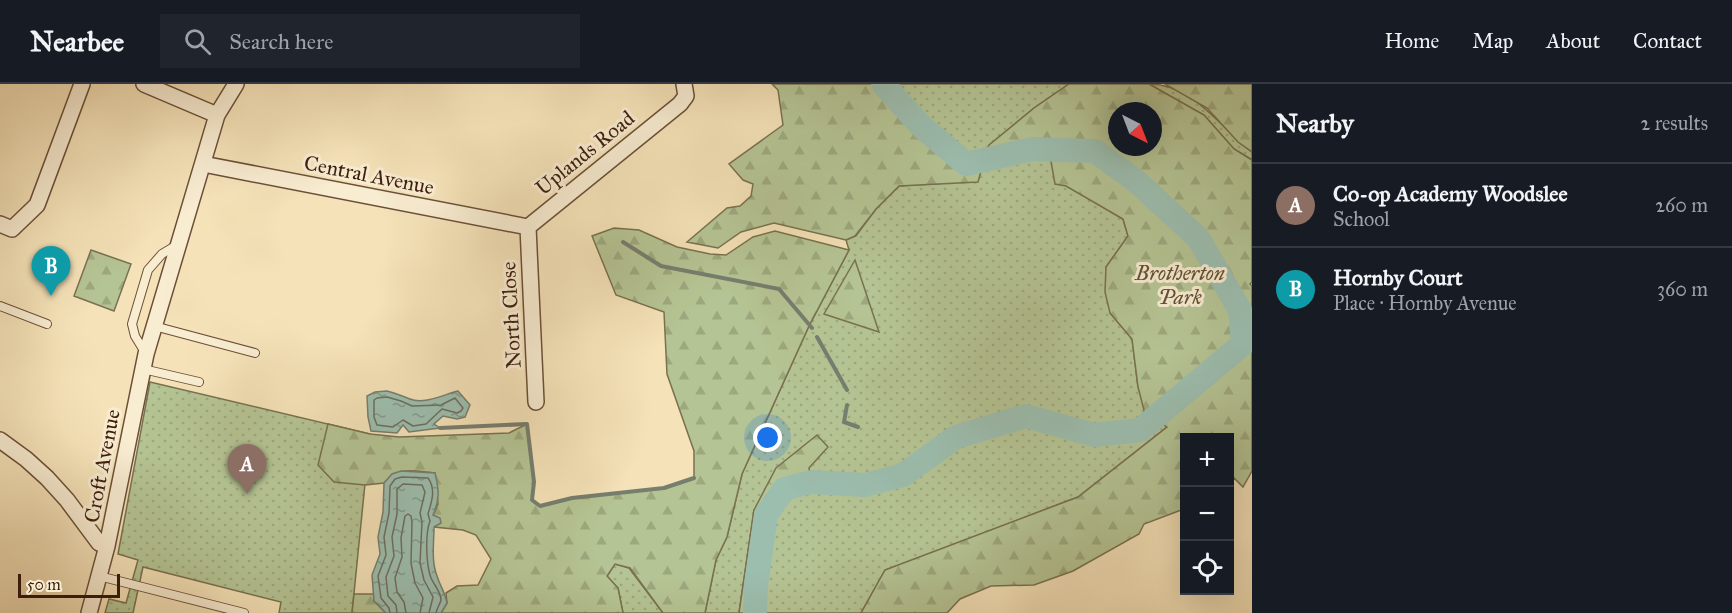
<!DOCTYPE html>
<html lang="en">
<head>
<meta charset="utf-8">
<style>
  :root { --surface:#171b24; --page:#20242c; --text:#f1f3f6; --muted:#9ea1a6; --line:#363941; --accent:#ea580c }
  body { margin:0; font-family:"IM FELL Great Primer",serif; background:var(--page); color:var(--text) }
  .controls { position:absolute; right:18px; bottom:18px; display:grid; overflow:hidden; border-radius:0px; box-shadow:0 6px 24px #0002 }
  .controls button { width:54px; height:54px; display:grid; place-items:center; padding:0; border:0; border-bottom:2px solid var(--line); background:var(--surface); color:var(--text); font:30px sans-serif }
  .compass { position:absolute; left:1108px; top:18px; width:54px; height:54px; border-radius:50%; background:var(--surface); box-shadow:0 6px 24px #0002; rotate:138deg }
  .scale { position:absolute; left:18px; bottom:15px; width:102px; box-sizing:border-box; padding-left:6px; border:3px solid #3d1e0d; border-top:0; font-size:16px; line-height:21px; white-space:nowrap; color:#3d1e0d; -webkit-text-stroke:4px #f8ecd1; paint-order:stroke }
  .you { position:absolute; left:768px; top:354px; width:21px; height:21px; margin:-15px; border:4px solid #fff; border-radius:50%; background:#1a73e8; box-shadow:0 0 0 9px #1a73e833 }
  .badge { display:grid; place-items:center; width:39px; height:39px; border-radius:50%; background:var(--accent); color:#fff; font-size:20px; font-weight:700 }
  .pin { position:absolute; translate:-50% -50px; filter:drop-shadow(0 2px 3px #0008) }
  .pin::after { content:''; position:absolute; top:32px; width:21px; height:18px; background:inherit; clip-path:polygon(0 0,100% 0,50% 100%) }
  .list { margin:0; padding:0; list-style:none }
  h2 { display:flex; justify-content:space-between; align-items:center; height:78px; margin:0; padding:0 24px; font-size:26px }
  h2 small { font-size:20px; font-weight:400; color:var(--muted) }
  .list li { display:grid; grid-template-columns:39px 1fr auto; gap:18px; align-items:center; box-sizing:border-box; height:84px; padding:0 24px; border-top:2px solid var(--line) }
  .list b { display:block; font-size:22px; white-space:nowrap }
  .list p { margin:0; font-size:20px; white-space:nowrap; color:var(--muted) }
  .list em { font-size:20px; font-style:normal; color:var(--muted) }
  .icon { flex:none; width:33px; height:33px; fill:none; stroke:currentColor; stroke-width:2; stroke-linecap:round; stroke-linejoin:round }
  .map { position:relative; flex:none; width:1252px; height:529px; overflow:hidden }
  header { display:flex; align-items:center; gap:36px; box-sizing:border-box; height:84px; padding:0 30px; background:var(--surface); border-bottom:2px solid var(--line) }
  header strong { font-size:28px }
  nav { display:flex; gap:33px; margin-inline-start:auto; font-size:21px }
  .search { width:420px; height:54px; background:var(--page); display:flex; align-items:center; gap:15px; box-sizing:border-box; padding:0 21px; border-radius:0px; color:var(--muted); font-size:22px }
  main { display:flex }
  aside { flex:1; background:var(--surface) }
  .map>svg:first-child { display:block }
  .green { fill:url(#green-dots); stroke:#797150; stroke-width:1.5 }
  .forest { fill:url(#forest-firs); stroke:#797150; stroke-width:1.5; fill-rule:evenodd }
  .water { fill:url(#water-ripples); stroke:#767e6e; stroke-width:1.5 }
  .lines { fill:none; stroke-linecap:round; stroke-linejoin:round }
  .shore { stroke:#6c6e5e; stroke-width:1.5 }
  .stream { stroke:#767e6e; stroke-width:4 }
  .river { stroke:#9cbeaf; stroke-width:24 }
  .service-casing { stroke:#6b4f38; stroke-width:10 }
  .minor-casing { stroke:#6b4f38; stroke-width:18 }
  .service { stroke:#f8ecd1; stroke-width:8 }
  .minor { stroke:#f8ecd1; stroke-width:15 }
  .labels { text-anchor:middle; stroke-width:6; stroke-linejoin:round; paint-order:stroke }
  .street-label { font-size:21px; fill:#3d1e0d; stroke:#f8ecd1 }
  .park-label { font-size:21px; font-style:italic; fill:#615036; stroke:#f8ecd1 }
</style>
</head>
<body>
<header>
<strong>Nearbee</strong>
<div class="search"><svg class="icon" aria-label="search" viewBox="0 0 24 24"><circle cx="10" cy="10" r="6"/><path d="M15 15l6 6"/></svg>Search here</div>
<nav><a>Home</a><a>Map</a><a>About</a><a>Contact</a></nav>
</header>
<main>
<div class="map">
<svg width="1252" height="529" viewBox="0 0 1252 529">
  <defs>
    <pattern id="green-dots" width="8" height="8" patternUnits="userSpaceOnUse" patternTransform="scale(1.5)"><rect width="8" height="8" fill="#b5c494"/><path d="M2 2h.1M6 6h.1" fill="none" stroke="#9da87e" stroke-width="1.8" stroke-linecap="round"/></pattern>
    <pattern id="forest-firs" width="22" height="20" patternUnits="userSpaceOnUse" patternTransform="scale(1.5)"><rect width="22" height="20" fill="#b5c494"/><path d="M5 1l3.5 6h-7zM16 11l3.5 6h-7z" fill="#9da87e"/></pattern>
    <pattern id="water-ripples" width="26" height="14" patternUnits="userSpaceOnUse" patternTransform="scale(1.5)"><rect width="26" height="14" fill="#9cbeaf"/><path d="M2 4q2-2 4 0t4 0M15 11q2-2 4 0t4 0" fill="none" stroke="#809a8d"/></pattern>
  </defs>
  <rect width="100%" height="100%" fill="#f5e2b8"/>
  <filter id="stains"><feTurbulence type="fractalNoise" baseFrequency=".00333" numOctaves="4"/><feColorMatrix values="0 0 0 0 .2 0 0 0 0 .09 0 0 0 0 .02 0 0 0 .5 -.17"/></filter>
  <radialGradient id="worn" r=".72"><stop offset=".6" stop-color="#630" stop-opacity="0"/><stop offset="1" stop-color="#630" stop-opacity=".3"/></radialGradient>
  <path class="green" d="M 883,0 L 1069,0 L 1034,24 L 990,61 L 984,76 L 1033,65 L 1049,66 L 1066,101 L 1123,135 L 1128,152 L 1106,183 L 1110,229 L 1132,255 L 1138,303 L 1168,342 L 1078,413 L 885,486 L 861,529 L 755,529 L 756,501 L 766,431 L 784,405 L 809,384 L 754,426 L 739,529 L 705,529 L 716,476 L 727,453 L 742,390 L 809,242 L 849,166 L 846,156 L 856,152 L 876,125 L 899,102 L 978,97 L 984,76 L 966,80 L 921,42 Z
    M 1149,0 C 1194,0 1220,44 1252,68 L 1252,76 L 1234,65 L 1204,31 Z
    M 150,298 L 370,350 L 352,529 L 279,529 L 281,518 L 143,483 L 133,529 L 105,529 L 109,515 L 126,519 L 138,476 L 118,470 Z
    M 615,480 L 629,484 L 663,529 L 623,529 L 618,504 L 607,492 Z"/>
  <path class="forest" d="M 772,0 L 883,0 L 921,42 L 966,80 L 984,76 L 989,61 L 1034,24 L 1069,0 L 1149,0 L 1204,31 L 1234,65 L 1252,76 L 1252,198 L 1250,200 L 1252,202 L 1252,387 L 1243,403 L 1234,394 L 1230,402 L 1230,354 L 1184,354 L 1184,425 L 1144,440 L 1139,450 L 1073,487 L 1034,501 L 991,502 L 960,515 L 947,529 L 861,529 L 885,486 L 1078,413 L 1167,343 L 1145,330 L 1138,303 L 1132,255 L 1110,229 L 1105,208 L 1106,183 L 1128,152 L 1123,135 L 1066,102 L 1055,100 L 1049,66 L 1033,65 L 984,76 L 978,98 L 899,102 L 876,125 L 855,152 L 846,156 L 774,139 L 741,148 L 718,164 L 687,158 L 727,124 L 740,122 L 751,112 L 753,100 L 743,96 L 729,80 L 783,41 L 778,6 ZM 1117,27 L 1153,27 L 1153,63 L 1117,63 Z
    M 1165,0 L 1252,0 L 1252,68 L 1238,58 L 1207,24 Z
    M 614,144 L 639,146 L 677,163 L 710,170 L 726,171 L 753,153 L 775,147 L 849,166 L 809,242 L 742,390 L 727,453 L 716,476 L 705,529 L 663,529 L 630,484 L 615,480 L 607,492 L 618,504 L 623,529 L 441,529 L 447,519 L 446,509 L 457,502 L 478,501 L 491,475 L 476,451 L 463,446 L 434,443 L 433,431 L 438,420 L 435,389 C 414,387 399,382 384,399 L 365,401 L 334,398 L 318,381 L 328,340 L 370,350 L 399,353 L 509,349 L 527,340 L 534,398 L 532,416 L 540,422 L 572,414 L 664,404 L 694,394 L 694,367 L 667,290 L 664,228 L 616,211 L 592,152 Z
    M 91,166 L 131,180 L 114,227 L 74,212 Z
    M 855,176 L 879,248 L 824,230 Z
    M 817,351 L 828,363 L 809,384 L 811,398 L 784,405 L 766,431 L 756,501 L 755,529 L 739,529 L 754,426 L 776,384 Z
    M 354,510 L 375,510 L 374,517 L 386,529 L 352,529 Z"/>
  <path class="water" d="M 387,307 C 395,309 402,312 410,315 C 424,321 445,310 458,307 L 470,321 L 465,333 L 457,335 L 443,332 L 434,340 L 440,344 L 409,348 L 403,341 L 397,349 L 371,347 L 368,333 L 367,312 L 375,308 Z
    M 401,387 L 435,389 C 439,405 440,416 433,431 L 440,434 L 441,439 L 434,443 C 434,458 431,477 437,492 C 440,502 445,508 447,519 L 441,529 L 386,529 L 374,517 L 372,491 L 380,470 L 378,453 L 383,428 L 384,399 L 392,390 Z"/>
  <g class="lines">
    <path class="shore" d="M 387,313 L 401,317 L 412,322 L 441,321 L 455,314 L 463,324 L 461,327 L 457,329 L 442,325 L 426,340 L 413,342 L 403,336 L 393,343 L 377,341 L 374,333 L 374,316 L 377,314 Z
      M 390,529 L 389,524 L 381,514 L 378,492 L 386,471 L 384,453 L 389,429 L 390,402 L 395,395 L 402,393 L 428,394 C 436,405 432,417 428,430 L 430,437 C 425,450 426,481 431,494 C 434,501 441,508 441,516 C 440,520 437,524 436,529
      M 397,529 L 396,521 L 388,512 L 386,493 L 394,472 L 392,453 L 397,430 L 397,405 L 403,400 L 422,401 L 425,408 L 420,429 L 422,438 L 420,479 L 424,496 L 433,513 L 429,529
      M 406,529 L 404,518 L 397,508 L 395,494 L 402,473 L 401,454 L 405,432 L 408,430 L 411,432 L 412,438 L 411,479 L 415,499 L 423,514 L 420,529"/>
    <path class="stream" d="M 623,158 L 661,182 L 779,205 L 812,244
      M 817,253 L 847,306
      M 847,321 L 844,338 L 858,343
      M 440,344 L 527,340 L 534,398 L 532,416 L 540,422 L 572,414 L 664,404 L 694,394"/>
    <path class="river" d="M 755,529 L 756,501 L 766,431 L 784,405 L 811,398 L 865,401 L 903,391 L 956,353 L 1026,332 L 1094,351 L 1140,346 L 1243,260 L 1240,226 L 1198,154 L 1136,97 L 1095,67 L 1033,65 L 966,80 L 921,42 L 883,0"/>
    <g class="service-casing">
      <path id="service" d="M 0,222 L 47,240
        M 154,242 L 255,269
        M 146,270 L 135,252 L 132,240 L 148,186 L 162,170 L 177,161
        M 143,285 L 199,298
        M 99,492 L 244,529"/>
    </g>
    <g class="minor-casing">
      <path id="minor" d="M 144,0 L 217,31
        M 203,80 L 528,143
        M 0,140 L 12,145 L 37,121 L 82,0
        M 528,143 L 680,20 L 686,12 L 684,0
        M 528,143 L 536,318
        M 0,356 L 26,375 L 47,394 L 67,416 L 99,459 L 107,462
        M 89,529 L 107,462 L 146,270 L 217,31 L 236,0"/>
    </g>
    <use href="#service" class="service"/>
    <use href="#minor" class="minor"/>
  </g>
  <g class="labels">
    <g class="street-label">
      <text transform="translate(585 69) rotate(-39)" y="7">Uplands Road</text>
      <text transform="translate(369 91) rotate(11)" y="7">Central Avenue</text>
      <text transform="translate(511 231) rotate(-93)" y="7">North Close</text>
      <text transform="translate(102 382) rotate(-79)" y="7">Croft Avenue</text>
    </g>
    <g class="park-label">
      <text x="1180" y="196">Brotherton<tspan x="1180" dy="24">Park</tspan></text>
    </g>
  </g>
  <rect width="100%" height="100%" filter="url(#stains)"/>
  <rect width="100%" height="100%" fill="url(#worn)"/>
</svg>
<div class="controls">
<button>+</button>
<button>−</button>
<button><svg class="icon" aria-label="locate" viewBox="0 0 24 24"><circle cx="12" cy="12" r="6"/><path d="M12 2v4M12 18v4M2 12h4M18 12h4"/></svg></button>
</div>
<svg class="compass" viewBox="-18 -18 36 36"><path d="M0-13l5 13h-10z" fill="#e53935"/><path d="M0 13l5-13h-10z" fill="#9ea1a6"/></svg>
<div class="scale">50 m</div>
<div class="you"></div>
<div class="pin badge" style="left:247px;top:410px;background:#8d6e63">A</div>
<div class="pin badge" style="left:51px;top:212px;background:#0f9aa8">B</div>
</div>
<aside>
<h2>Nearby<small>2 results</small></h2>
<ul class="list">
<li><span class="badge" style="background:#8d6e63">A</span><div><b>Co-op Academy Woodslee</b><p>School</p></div><em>260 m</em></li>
<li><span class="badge" style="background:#0f9aa8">B</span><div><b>Hornby Court</b><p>Place · Hornby Avenue</p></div><em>360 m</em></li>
</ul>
</aside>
</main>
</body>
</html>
